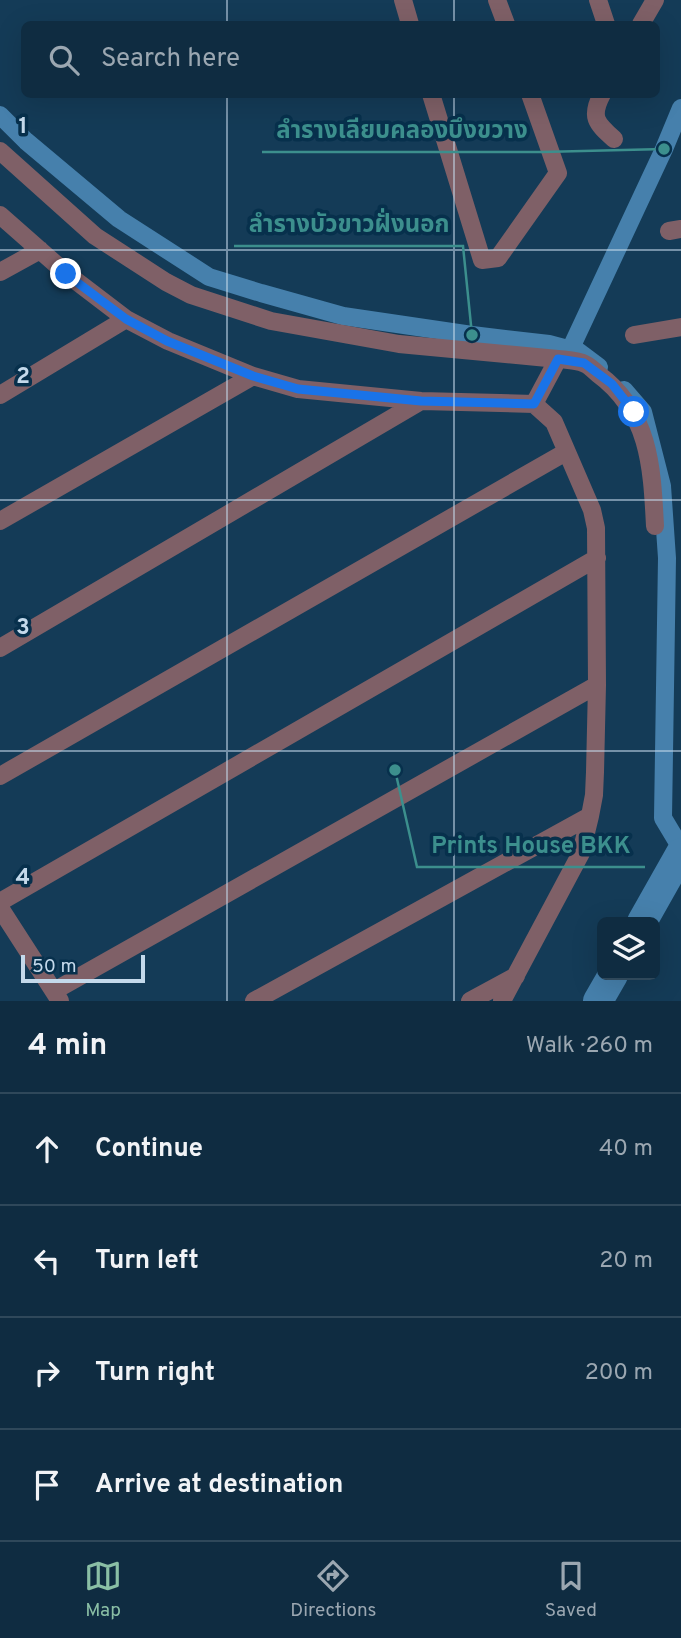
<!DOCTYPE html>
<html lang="en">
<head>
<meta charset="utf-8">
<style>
  :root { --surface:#0f2c41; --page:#183448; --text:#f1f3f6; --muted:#9ba7b1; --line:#2f485a; --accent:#8abfa5 }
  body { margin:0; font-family:Overpass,"Noto Sans Thai",sans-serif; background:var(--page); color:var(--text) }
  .controls { position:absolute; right:21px; bottom:21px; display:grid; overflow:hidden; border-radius:10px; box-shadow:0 7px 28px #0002 }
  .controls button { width:63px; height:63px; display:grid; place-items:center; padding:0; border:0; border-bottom:2px solid var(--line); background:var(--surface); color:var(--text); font:35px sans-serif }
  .scale { position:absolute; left:21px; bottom:18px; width:124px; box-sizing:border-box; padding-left:7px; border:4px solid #c4d9eb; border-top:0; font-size:19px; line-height:24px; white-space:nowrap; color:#c4d9eb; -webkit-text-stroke:5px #07304c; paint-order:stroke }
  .stop { position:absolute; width:21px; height:21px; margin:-16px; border:5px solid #1a73e8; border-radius:50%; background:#fff }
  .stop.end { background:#1a73e8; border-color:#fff; box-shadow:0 2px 7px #0008 }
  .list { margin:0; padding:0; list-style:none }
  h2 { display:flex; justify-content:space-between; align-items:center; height:91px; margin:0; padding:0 28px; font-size:30px }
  h2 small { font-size:23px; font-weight:400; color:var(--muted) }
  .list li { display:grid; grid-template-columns:46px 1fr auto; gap:21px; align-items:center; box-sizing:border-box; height:112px; padding:0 28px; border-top:2px solid var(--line) }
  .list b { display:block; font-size:26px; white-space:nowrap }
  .list em { font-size:23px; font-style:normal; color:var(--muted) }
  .icon { flex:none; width:38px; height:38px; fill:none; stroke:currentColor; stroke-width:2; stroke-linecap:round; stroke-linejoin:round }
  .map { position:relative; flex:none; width:681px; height:1001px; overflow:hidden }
  .search { position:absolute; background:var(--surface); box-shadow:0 7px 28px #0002; left:21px; right:21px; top:21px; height:77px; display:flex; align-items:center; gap:18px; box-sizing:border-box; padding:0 24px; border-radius:10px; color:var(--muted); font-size:26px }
  .sheet { height:539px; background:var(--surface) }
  nav { display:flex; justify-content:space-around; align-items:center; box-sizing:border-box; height:98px; border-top:2px solid var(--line); background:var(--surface); font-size:19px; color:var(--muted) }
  nav a { display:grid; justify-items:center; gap:4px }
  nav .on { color:var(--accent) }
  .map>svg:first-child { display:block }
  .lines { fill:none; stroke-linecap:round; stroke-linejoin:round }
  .canal { stroke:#4680ac; stroke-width:18 }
  .river { stroke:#4680ac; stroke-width:30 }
  .minor { stroke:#7f6067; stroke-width:18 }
  .route { stroke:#1a73e8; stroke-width:9 }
  .grid { fill:none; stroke:#c4d9eb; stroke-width:2; stroke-opacity:0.55 }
  .grid-label { font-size:23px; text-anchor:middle; font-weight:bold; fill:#c4d9eb; stroke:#07304c; stroke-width:7; stroke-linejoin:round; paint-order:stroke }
  .leader { fill:none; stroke:#3c8f8d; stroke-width:2.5 }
  .callout-dot { fill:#3c8f8d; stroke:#07304c; stroke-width:2.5 }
  .callout-label { font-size:24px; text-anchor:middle; font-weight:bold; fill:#3c8f8d; stroke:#07304c; stroke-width:7; stroke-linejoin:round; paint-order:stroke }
</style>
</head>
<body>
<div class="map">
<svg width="681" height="1001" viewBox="0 0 681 1001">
  <rect width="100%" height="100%" fill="#143b57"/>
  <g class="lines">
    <path class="canal" d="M 0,115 L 26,141 L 119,219 L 209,277 L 261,293 L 343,316 L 472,335 L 549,344 L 579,352 L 599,367
      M 570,350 L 664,149 L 681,108
      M 624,390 L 643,412 L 662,486 L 667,558 L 663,818 L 681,848"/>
    <path class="river" d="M 642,922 L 681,853
      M 598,1001 L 613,975"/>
    <path class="minor" d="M 403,0 L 410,24
      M 497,0 L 506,24
      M 598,0 L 606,24
      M 641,24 L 655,0
      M 431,94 L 482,260 L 498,258 L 558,173 L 530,94
      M 602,94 C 590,117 596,123 614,139
      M 0,151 L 95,236 L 166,282 L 191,295 L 271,321 L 399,344 L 558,359
      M 0,215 L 67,274 L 126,319 L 168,341 L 253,376 L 298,389 L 421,401 L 534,404 L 554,422 L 592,510 L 596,528 L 597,685 L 595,772 L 594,795 L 590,816 L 581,853 L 502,1001
      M 669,231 L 681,229
      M 0,272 L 40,250
      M 634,335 L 681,327
      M 0,395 L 126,319
      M 534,404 L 558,359 C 567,360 578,360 585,364 C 590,366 594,371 598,374 C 650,412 652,468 655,526
      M 0,521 L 253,376
      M 0,648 L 421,401
      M 0,776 L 566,452
      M 0,902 L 597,558
      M 0,908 L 60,1001
      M 54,991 L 597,685
      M 254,1001 L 590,816
      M 470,1001 L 516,976"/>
  </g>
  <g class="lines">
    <path class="route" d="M 66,274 L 126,319 L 167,341 L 253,376 L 298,389 L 421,401 L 534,404 L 558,359 L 584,363 L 612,384 L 634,412"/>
  </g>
  <path class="grid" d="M 227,0 L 227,24M 454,0 L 454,24M 227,94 L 227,1001M 454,94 L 454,1001M 0,250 L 681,250M 0,500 L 681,500M 0,751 L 681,751"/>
  <g class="grid-label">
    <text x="23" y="133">1</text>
    <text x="23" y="383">2</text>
    <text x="23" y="634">3</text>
    <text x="23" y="884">4</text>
  </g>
  <path class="leader" d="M664 149L542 152H262M472 335L463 246H234M395 770L417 867H645"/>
  <g class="callout-dot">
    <circle cx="664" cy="149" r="7"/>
    <circle cx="472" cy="335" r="7"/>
    <circle cx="395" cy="770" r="7"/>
  </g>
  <g class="callout-label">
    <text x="402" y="138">ลำรางเลียบคลองบึงขวาง</text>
    <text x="349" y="232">ลำรางบัวขาวฝั่งนอก</text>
    <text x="531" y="853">Prints House BKK</text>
  </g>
</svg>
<div class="controls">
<button><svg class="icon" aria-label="layers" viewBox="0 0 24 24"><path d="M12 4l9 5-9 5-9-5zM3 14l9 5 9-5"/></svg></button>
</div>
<div class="scale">50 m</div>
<div class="stop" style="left:634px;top:412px"></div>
<div class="stop end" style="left:66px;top:274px"></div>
<div class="search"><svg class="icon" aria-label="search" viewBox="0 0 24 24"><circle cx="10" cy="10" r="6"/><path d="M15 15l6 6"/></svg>Search here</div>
</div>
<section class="sheet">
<h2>4 min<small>Walk · 260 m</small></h2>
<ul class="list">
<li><svg class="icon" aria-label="ahead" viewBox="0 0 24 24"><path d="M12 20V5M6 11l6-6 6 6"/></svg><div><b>Continue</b></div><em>40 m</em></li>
<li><svg class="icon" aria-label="left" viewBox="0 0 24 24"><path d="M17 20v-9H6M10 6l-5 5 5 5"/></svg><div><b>Turn left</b></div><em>20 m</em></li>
<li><svg class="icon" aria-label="right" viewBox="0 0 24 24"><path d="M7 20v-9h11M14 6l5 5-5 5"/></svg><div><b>Turn right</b></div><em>200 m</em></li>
<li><svg class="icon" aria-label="arrive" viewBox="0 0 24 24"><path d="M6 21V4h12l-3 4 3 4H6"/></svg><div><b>Arrive at destination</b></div></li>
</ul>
</section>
<nav>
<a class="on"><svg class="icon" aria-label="map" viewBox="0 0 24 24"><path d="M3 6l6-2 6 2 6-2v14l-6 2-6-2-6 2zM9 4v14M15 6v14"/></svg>Map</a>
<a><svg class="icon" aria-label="directions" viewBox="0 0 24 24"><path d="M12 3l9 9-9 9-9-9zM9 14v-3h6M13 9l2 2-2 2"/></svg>Directions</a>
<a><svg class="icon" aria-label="saved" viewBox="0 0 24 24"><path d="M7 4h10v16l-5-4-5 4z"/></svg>Saved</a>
</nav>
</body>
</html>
